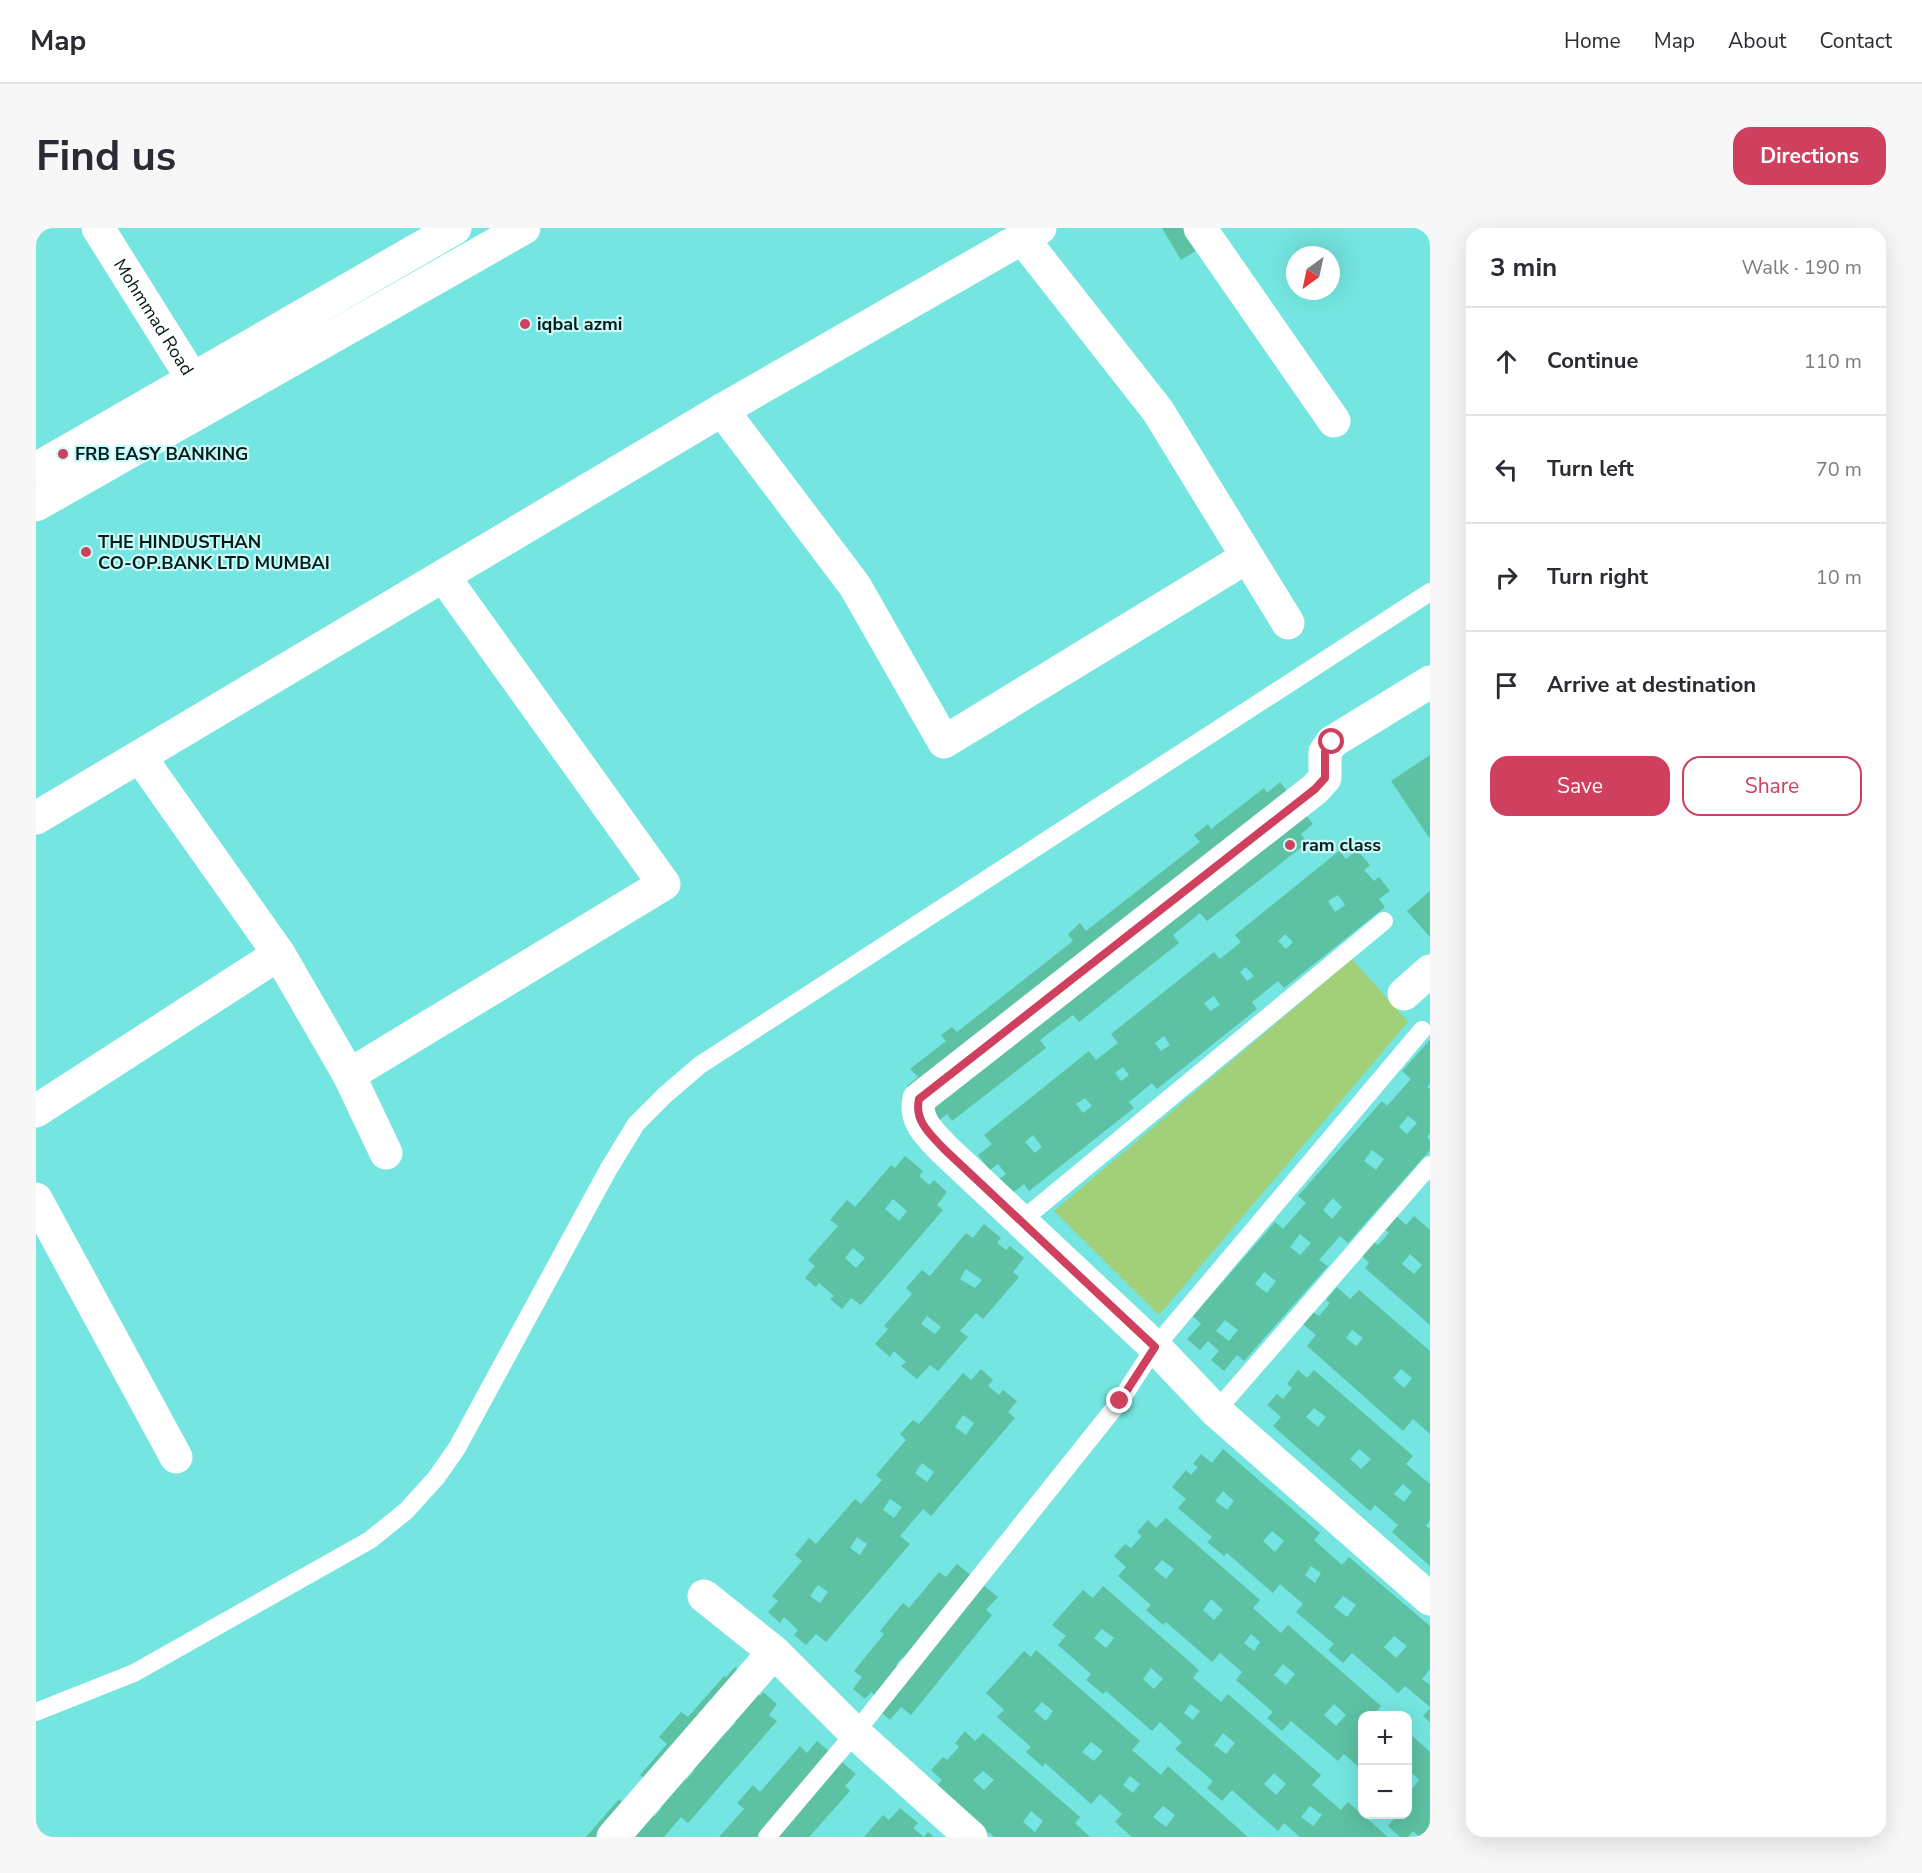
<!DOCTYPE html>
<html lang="en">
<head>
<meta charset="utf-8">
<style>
  :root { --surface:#fff; --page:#f7f7f7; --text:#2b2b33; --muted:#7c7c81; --line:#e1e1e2; --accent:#cf3f5e }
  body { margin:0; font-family:"Nunito Sans",sans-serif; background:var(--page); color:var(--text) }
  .controls { position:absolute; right:18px; bottom:18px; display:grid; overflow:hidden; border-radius:12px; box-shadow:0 6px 24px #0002 }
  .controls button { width:54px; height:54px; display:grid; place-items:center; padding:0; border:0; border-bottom:2px solid var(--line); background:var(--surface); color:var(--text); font:30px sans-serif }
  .compass { position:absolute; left:1250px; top:18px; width:54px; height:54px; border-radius:50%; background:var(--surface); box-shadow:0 6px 24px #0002; rotate:213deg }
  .stop { position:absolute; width:18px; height:18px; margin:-14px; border:4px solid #cf3f5e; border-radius:50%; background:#fff }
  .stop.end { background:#cf3f5e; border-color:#fff; box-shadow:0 2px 6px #0008 }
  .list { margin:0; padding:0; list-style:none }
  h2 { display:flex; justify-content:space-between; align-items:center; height:78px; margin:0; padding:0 24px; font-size:26px }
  h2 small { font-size:20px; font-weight:400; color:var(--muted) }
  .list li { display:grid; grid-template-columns:39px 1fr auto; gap:18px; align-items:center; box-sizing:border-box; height:108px; padding:0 24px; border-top:2px solid var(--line) }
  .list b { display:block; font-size:22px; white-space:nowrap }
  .list em { font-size:20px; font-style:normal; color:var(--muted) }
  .actions { display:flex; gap:12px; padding:18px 24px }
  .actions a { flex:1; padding:14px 0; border:2px solid var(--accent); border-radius:18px; text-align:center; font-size:21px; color:var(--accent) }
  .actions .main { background:var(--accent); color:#fff }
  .icon { flex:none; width:33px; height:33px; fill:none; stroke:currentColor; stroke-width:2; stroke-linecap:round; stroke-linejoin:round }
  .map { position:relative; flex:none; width:1394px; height:1609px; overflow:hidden; border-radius:18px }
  header { display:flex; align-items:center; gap:36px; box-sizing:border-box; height:84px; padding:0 30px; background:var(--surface); border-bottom:2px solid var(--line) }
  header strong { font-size:28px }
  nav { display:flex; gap:33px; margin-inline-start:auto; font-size:21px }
  .intro { display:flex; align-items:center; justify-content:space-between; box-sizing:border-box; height:144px; padding:0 36px }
  h1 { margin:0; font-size:42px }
  .button { padding:15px 27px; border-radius:18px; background:var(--accent); color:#fff; font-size:21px; font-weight:700 }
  main { display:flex; gap:36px; padding:0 36px }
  aside { flex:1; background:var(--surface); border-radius:18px; box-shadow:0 6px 24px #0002 }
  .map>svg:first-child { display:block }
  .green { fill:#a1d079 }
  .building { fill:#5dc1a4; fill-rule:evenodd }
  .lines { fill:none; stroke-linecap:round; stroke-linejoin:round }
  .service { stroke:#fff; stroke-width:18 }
  .minor { stroke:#fff; stroke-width:33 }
  .tertiary { stroke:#fff; stroke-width:33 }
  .route { stroke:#cf3f5e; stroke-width:8 }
  .poi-dot { fill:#cf3f5e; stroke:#c9fcf9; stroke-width:2 }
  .labels { text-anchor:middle; stroke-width:4.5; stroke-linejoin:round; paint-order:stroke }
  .street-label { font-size:18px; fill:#031c1b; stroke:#c9fcf9 }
  .poi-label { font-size:18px; font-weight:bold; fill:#031c1b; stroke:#c9fcf9; text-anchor:start }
</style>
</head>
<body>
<header>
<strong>Map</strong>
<nav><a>Home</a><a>Map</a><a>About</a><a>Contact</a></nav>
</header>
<div class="intro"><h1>Find us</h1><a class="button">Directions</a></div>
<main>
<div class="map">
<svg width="1394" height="1609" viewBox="0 0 1394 1609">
  <rect width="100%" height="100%" fill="#74e5e0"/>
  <path class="green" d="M 1316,731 L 1372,794 L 1123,1087 L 1018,983 Z"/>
  <path class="building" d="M 1126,0 L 1157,0 L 1168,18 L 1145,32 Z
    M 1394,527 L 1394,611 L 1355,553 Z
    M 1244,554 L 1277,596 L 1265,606 L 1271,615 L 1171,693 L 1164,685 L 1137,707 L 1143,715 L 1043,794 L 1037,787 L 1004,812 L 1010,820 L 916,893 L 911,886 L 900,895 L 871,858 L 882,849 L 874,841 L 910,813 L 905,807 L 916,799 L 921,804 L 1037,713 L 1032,706 L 1044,695 L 1050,703 L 1164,614 L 1158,607 L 1172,596 L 1175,601 L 1228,560 L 1231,565 Z
    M 1321,622 L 1334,637 L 1328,642 L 1338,653 L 1343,649 L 1354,663 L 1343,671 L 1349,679 L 1248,760 L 1242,753 L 1216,774 L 1221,781 L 1121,861 L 1116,855 L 1093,874 L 1098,880 L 993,963 L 988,956 L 974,967 L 962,952 L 970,946 L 962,936 L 954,942 L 942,927 L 956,916 L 948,907 L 1053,823 L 1060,832 L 1082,815 L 1075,806 L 1178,724 L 1184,731 L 1205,714 L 1199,707 L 1303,623 L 1310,631 ZM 1302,667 L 1309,677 L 1299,684 L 1292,673 ZM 1249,706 L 1257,714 L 1250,721 L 1242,713 ZM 1210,739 L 1218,748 L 1211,753 L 1204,744 ZM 1178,768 L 1184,777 L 1174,783 L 1168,775 ZM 1128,808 L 1134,817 L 1125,823 L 1119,815 ZM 1087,839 L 1093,847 L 1085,853 L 1079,845 ZM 1049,870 L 1056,878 L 1047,885 L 1040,876 ZM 997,907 L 1006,919 L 999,925 L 989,914 Z
    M 1394,663 L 1394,709 L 1371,683 Z
    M 1394,812 L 1394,856 L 1391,859 L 1394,861 L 1394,905 L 1391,909 L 1394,912 L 1394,922 L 1312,1015 L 1304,1008 L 1283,1032 L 1292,1038 L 1208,1133 L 1201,1127 L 1188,1143 L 1175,1132 L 1183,1123 L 1172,1113 L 1164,1122 L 1151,1111 L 1165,1096 L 1157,1088 L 1239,994 L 1247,1001 L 1270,975 L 1262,968 L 1346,873 L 1351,878 L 1375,851 L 1366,843 ZM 1372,888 L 1381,895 L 1371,906 L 1363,899 ZM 1336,922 L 1348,931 L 1340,942 L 1328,933 ZM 1297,970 L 1306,979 L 1296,991 L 1287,982 ZM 1264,1006 L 1275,1015 L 1264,1027 L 1254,1019 ZM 1228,1044 L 1240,1053 L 1231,1065 L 1219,1056 ZM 1189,1092 L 1202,1102 L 1193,1113 L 1180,1103 Z
    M 869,928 L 887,943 L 883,948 L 893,957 L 898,952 L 911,964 L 901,977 L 907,982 L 825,1077 L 815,1070 L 806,1081 L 794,1071 L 798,1068 L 783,1055 L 780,1059 L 769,1050 L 779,1038 L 772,1032 L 802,998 L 794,992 L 811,972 L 819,979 L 855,937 L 859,940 ZM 857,971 L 871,983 L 863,993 L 849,981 ZM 817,1020 L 829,1030 L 820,1040 L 809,1030 Z
    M 1358,986 L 1370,997 L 1378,988 L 1394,1002 L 1394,1097 L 1329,1040 L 1333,1035 L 1323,1025 L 1335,1012 L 1342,1017 L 1353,1005 L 1346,999 ZM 1374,1026 L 1386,1037 L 1378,1046 L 1366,1036 Z
    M 948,996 L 965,1010 L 961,1015 L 970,1022 L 974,1018 L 988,1030 L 977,1044 L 983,1049 L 947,1091 L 940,1085 L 924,1103 L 932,1109 L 902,1143 L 894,1137 L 881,1151 L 865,1138 L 870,1134 L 858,1123 L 854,1129 L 839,1116 L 852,1101 L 848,1098 L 876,1066 L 870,1060 L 886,1042 L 894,1048 L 930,1005 L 937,1010 ZM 930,1041 L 946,1052 L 939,1060 L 924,1051 ZM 891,1088 L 905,1099 L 899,1106 L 885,1096 Z
    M 1301,1059 L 1314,1071 L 1323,1062 L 1394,1123 L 1394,1206 L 1377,1191 L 1367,1203 L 1271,1118 L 1280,1107 L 1267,1096 L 1277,1084 L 1283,1088 L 1294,1075 L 1290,1072 ZM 1316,1102 L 1327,1110 L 1320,1118 L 1310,1110 ZM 1365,1141 L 1376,1150 L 1368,1160 L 1357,1150 Z
    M 945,1141 L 957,1152 L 952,1158 L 963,1167 L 967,1162 L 981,1173 L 972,1184 L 979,1190 L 895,1288 L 887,1281 L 864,1308 L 874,1316 L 790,1414 L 780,1406 L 770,1417 L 758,1407 L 762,1402 L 748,1389 L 744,1395 L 732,1384 L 742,1373 L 736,1368 L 766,1333 L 759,1327 L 773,1310 L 780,1316 L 819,1271 L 825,1276 L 846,1252 L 840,1247 L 870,1212 L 864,1206 L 877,1192 L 883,1196 L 927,1145 L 935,1152 ZM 927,1187 L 938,1195 L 930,1207 L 919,1199 ZM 886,1235 L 898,1244 L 891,1254 L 879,1245 ZM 854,1271 L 866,1279 L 858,1290 L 847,1282 ZM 821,1309 L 831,1316 L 824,1327 L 814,1320 ZM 782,1357 L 792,1364 L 784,1375 L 774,1368 Z
    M 1262,1142 L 1271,1150 L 1278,1142 L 1377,1228 L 1370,1236 L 1394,1256 L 1394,1292 L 1390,1298 L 1394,1301 L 1394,1338 L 1356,1304 L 1362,1297 L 1348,1285 L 1339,1277 L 1334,1283 L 1237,1198 L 1245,1189 L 1231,1177 L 1241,1166 L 1247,1171 L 1256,1160 L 1251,1156 ZM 1278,1180 L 1290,1189 L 1282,1199 L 1270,1189 ZM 1323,1221 L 1335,1231 L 1325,1241 L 1314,1231 ZM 1367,1256 L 1376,1264 L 1368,1274 L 1358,1266 Z
    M 1187,1221 L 1284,1305 L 1278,1312 L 1306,1337 L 1313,1329 L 1394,1398 L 1394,1441 L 1386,1451 L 1394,1457 L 1394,1479 L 1369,1458 L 1362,1465 L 1316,1425 L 1307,1435 L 1292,1422 L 1298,1416 L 1260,1384 L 1267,1376 L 1244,1356 L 1237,1365 L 1191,1325 L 1188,1328 L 1171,1314 L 1176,1309 L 1142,1280 L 1150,1271 L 1136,1259 L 1150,1242 L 1155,1247 L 1162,1239 L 1157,1236 L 1165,1226 L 1176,1235 ZM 1187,1263 L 1198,1273 L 1191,1282 L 1179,1273 ZM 1236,1303 L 1248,1313 L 1239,1324 L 1227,1313 ZM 1275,1338 L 1285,1345 L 1279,1355 L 1269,1347 ZM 1307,1368 L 1320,1377 L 1311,1389 L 1298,1379 ZM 1358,1408 L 1371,1418 L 1360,1430 L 1348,1419 Z
    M 1130,1290 L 1224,1372 L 1217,1380 L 1245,1405 L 1252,1397 L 1345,1478 L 1337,1488 L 1326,1488 L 1326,1542 L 1308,1526 L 1302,1533 L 1255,1493 L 1246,1503 L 1231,1490 L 1237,1484 L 1200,1452 L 1206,1444 L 1184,1425 L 1176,1434 L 1130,1394 L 1127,1397 L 1110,1382 L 1115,1377 L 1082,1348 L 1090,1339 L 1078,1328 L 1089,1316 L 1095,1320 L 1106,1308 L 1101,1304 L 1112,1292 L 1120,1300 ZM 1126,1332 L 1138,1341 L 1130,1351 L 1118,1341 ZM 1175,1371 L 1187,1382 L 1178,1392 L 1167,1382 ZM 1215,1406 L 1224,1414 L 1218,1423 L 1208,1415 ZM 1247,1436 L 1259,1446 L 1250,1457 L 1238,1447 ZM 1298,1476 L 1310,1487 L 1300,1498 L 1288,1487 Z
    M 921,1336 L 962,1369 L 950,1382 L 956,1387 L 875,1487 L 865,1479 L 854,1492 L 841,1481 L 846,1474 L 835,1464 L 829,1471 L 817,1461 L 826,1449 L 818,1443 L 848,1406 L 844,1403 L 867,1375 L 873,1380 L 903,1344 L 910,1349 ZM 908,1379 L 918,1387 L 901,1389 ZM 866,1429 L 877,1438 L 870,1446 L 860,1437 Z
    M 1067,1358 L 1163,1442 L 1157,1450 L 1185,1474 L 1192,1466 L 1285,1547 L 1276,1557 L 1305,1582 L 1312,1574 L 1352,1609 L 1264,1609 L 1248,1595 L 1242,1603 L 1196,1562 L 1186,1573 L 1171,1560 L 1177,1553 L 1139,1521 L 1146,1514 L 1124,1494 L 1116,1503 L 1070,1463 L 1067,1466 L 1050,1452 L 1055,1446 L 1022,1417 L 1030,1408 L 1016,1397 L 1047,1362 L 1057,1370 ZM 1066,1401 L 1078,1410 L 1070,1420 L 1058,1410 ZM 1115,1440 L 1127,1451 L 1118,1461 L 1107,1451 ZM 1154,1476 L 1164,1483 L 1157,1492 L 1148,1485 ZM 1187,1505 L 1199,1515 L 1190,1526 L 1178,1517 ZM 1238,1545 L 1250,1556 L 1240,1567 L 1228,1556 ZM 1274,1578 L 1286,1587 L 1277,1598 L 1265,1589 Z
    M 1000,1422 L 1104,1513 L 1096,1522 L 1125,1547 L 1132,1538 L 1212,1609 L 1096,1609 L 1079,1594 L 1086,1586 L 1064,1566 L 1055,1576 L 1009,1535 L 1007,1539 L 990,1524 L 995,1519 L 961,1489 L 968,1482 L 950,1465 L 988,1423 L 995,1429 ZM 1006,1474 L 1017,1483 L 1010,1493 L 998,1483 ZM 1055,1514 L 1067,1523 L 1058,1533 L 1046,1524 ZM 1094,1548 L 1104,1556 L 1097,1565 L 1087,1557 ZM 1127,1578 L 1139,1587 L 1130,1599 L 1117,1589 Z
    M 699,1439 L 717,1455 L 713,1459 L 724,1468 L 727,1464 L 741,1476 L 733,1487 L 741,1493 L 652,1595 L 645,1589 L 628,1609 L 550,1609 L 583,1571 L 589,1576 L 610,1551 L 604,1547 L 631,1516 L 623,1509 L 645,1484 L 652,1489 L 688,1448 L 690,1449 ZM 690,1487 L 699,1495 L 692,1503 L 683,1495 ZM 648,1535 L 658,1543 L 650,1552 L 640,1544 ZM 617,1572 L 626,1579 L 619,1588 L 610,1581 Z
    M 1394,1480 L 1394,1494 L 1387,1488 Z
    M 929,1503 L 939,1513 L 947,1505 L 1044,1589 L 1039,1595 L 1054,1609 L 958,1609 L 953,1604 L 949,1609 L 900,1559 L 906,1552 L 895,1542 L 907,1529 L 911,1532 L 923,1519 L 919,1515 ZM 947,1543 L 958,1552 L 948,1562 L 937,1552 ZM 995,1583 L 1007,1593 L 999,1604 L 987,1594 Z
    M 1372,1504 L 1394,1524 L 1394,1609 L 1383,1609 L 1377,1603 L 1372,1609 L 1364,1609 L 1352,1598 L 1362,1586 L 1372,1586 L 1372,1559 L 1375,1562 L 1383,1552 L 1372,1541 Z
    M 781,1513 L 820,1546 L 809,1558 L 814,1563 L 773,1609 L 733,1609 L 726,1604 L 722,1609 L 683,1609 L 708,1581 L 701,1575 L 717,1557 L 724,1564 L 764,1518 L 771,1525 Z
    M 864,1580 L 882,1595 L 877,1600 L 888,1609 L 892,1604 L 898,1609 L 828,1609 L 847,1587 L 853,1592 Z"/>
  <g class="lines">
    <path class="service" d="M 985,993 L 1348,693
      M 1180,1183 L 1394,937
      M 0,1484 L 98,1445 L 334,1312 L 370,1283 L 400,1250 L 421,1220 L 572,942 L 600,896 L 629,867 L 664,837 L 1394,364
      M 731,1609 L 819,1505 L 1084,1173 L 1119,1119 L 1386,802"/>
    <g class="minor">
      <path id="s1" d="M 62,0 L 171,174"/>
      <path d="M 1164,0 L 1298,193"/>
      <path d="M 987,11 L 1122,183 L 1252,395"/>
      <path d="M 686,182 L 819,358 L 908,514 L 1211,329"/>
      <path d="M 1394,454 L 1296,514 L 1289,524 L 1289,550 L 1279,561 L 883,871 C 878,893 894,906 908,921 L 1119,1119 L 1180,1183 L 1394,1371"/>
      <path d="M 104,529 L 243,726 L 313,847 L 350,925"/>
      <path d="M 0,590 L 686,182 L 1004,0"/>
      <path d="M 1368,766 L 1394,743"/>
      <path d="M 313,847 L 628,656 L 408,349"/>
      <path d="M 0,883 L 243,726"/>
      <path d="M 0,971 L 140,1229"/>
      <path d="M 668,1368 L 738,1424 L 819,1505 L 935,1609"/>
      <path d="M 577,1609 L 738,1424"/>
    </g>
    <path class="tertiary" d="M 0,241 L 419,0
      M 0,277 L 488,0"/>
  </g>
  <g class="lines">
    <path class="route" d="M 1084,1173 L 1119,1119 L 908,921 C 894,906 878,893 883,871 L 1279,561 L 1289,550 L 1289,524 L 1296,514"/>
  </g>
  <g class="poi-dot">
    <circle cx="489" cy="96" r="6"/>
    <circle cx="27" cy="226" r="6"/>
    <circle cx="50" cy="324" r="6"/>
    <circle cx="1254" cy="617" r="6"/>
  </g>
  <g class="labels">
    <g class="street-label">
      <text dy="6" stroke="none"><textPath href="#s1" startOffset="105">Mohmmad Road</textPath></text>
    </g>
    <g class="poi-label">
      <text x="501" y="102">iqbal azmi</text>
      <text x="39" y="232">FRB EASY BANKING</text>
      <text x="62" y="320">THE HINDUSTHAN<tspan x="62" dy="21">CO-OP.BANK LTD MUMBAI</tspan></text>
      <text x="1266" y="623">ram class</text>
    </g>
  </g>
</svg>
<div class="controls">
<button>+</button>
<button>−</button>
</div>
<svg class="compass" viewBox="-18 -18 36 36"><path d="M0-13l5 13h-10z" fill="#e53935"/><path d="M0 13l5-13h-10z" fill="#7c7c81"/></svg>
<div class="stop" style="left:1296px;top:514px"></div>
<div class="stop end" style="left:1084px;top:1173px"></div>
</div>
<aside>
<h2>3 min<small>Walk · 190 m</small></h2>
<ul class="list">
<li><svg class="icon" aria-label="ahead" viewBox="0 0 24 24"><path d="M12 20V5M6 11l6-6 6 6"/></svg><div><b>Continue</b></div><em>110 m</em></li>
<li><svg class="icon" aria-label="left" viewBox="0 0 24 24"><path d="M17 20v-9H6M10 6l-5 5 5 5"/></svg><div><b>Turn left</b></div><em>70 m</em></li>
<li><svg class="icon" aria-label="right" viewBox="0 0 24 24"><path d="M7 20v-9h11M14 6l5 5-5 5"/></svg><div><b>Turn right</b></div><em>10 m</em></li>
<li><svg class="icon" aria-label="arrive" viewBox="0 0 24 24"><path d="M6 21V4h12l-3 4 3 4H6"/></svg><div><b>Arrive at destination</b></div></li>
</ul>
<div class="actions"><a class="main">Save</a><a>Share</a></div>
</aside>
</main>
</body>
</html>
